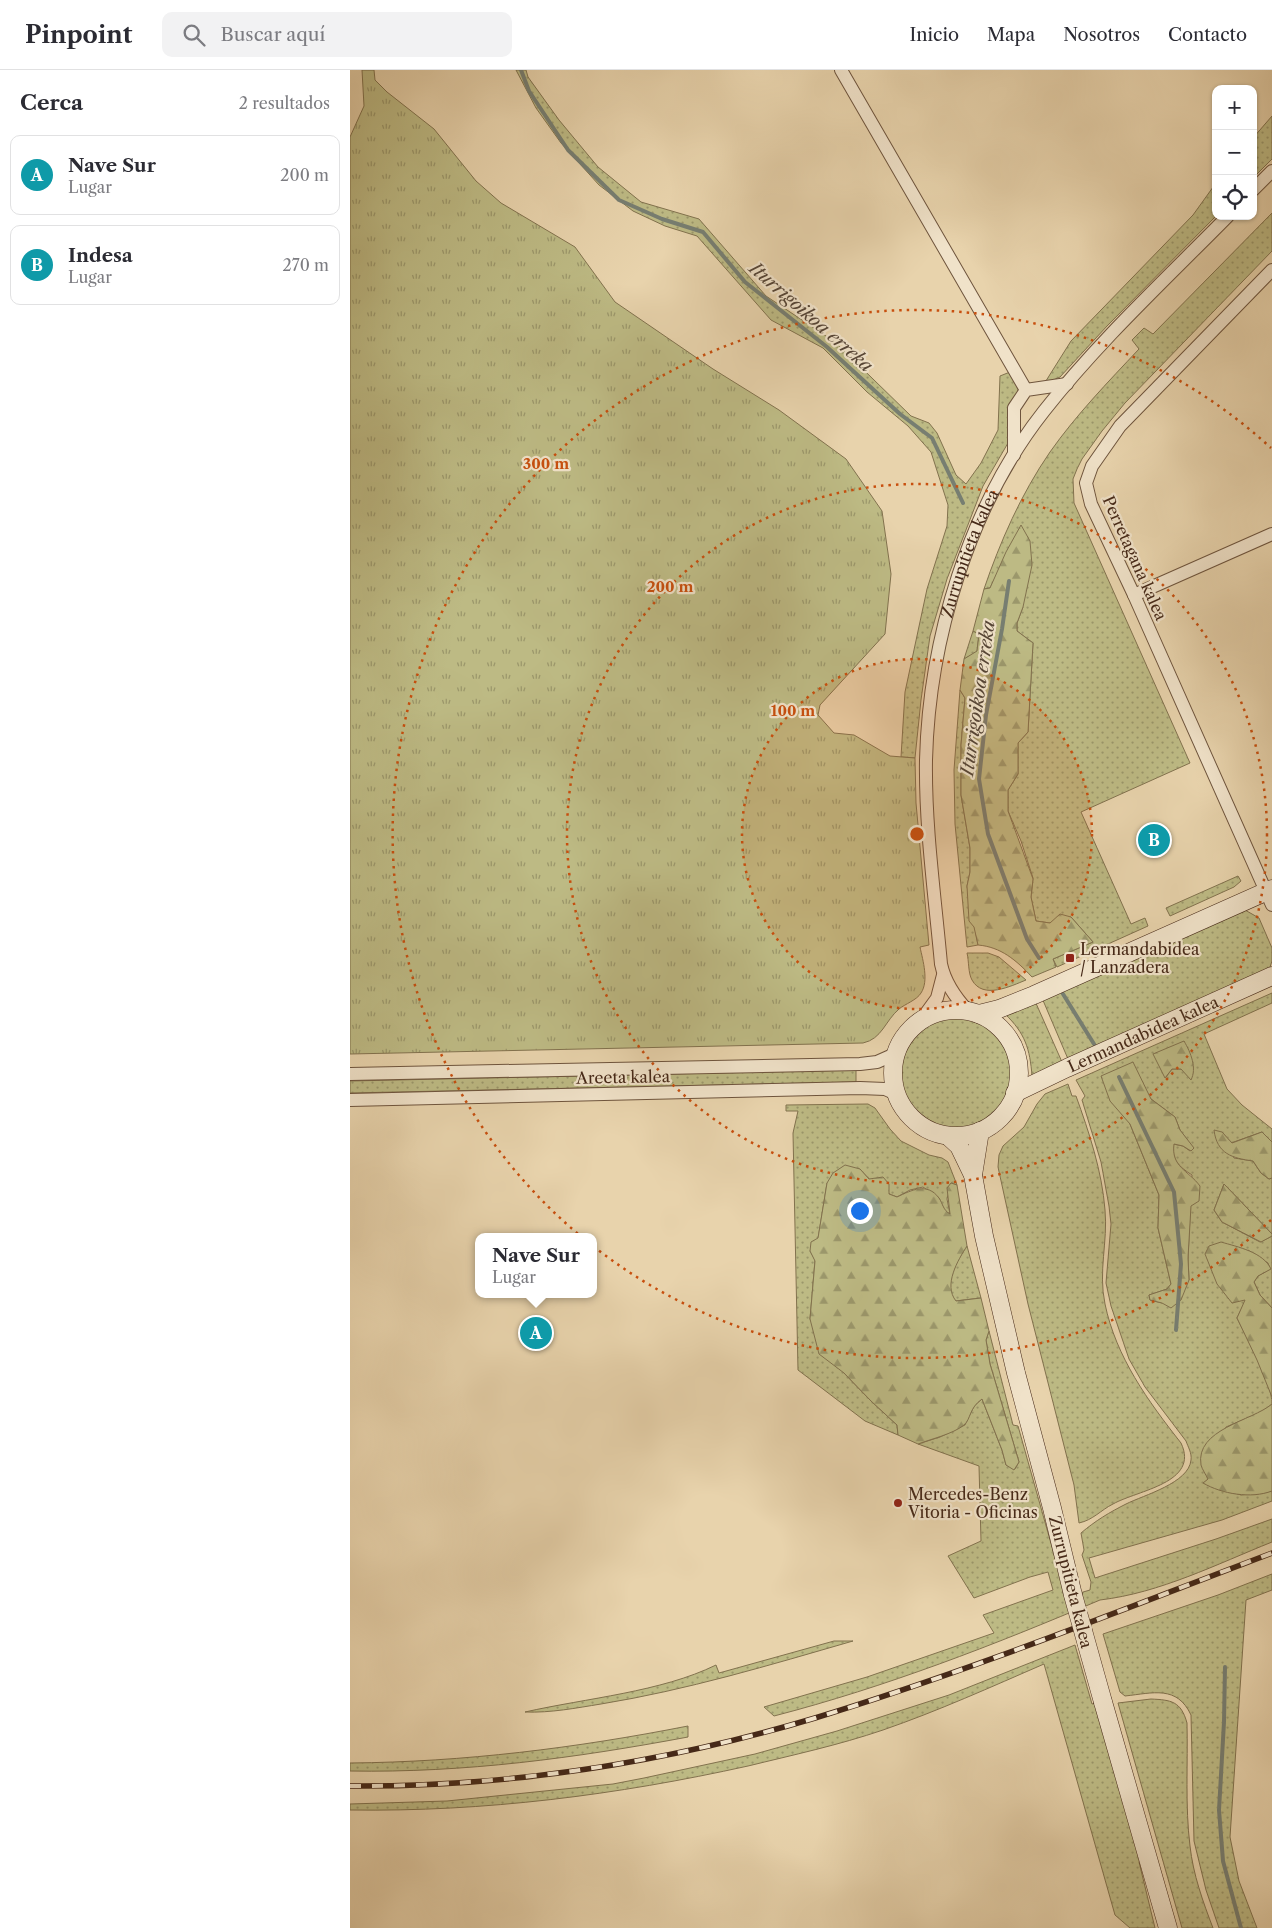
<!DOCTYPE html>
<html lang="es">
<head>
<meta charset="utf-8">
<style>
  :root { --surface:#fff; --page:#f2f2f3; --text:#2b2b33; --muted:#7c7c81; --line:#e1e1e2; --accent:#db2777 }
  body { margin:0; font-family:"Libre Caslon Text",serif; background:var(--page); color:var(--text) }
  .controls { position:absolute; right:15px; top:15px; display:grid; overflow:hidden; border-radius:10px; box-shadow:0 1px 4px #0004 }
  .controls button { width:45px; height:45px; display:grid; place-items:center; padding:0; border:0; border-bottom:1px solid var(--line); background:var(--surface); color:var(--text); font:25px sans-serif }
  .you { position:absolute; left:509px; top:1140px; width:18px; height:18px; margin:-12px; border:4px solid #fff; border-radius:50%; background:#1a73e8; box-shadow:0 0 0 8px #1a73e833 }
  .badge { display:grid; place-items:center; width:32px; height:32px; border-radius:50%; background:var(--accent); color:#fff; font-size:16px; font-weight:700 }
  .pin { position:absolute; translate:-50% -50%; border:2px solid #fff; box-shadow:0 1px 5px #0006 }
  .popup { position:absolute; left:125px; top:1163px; width:122px; height:65px; box-sizing:border-box; display:grid; place-content:center; border-radius:10px; background:var(--surface); filter:drop-shadow(0 1px 4px #0005); font-size:16px; white-space:nowrap; color:var(--muted) }
  .popup b { font-size:19px; color:var(--text) }
  .popup::after { content:''; position:absolute; left:50%; top:100%; margin-left:-10px; border:10px solid transparent; border-top-color:var(--surface) }
  .list { margin:0; padding:0; list-style:none }
  h2 { display:flex; justify-content:space-between; align-items:center; height:65px; margin:0; padding:0 20px; font-size:21px }
  h2 small { font-size:16px; font-weight:400; color:var(--muted) }
  .list li { display:grid; grid-template-columns:32px 1fr auto; gap:15px; align-items:center; box-sizing:border-box; height:80px; margin:0 10px 10px; padding:0 10px; border:1px solid var(--line); border-radius:10px }
  .list b { display:block; font-size:19px; white-space:nowrap }
  .list p { margin:0; font-size:16px; white-space:nowrap; color:var(--muted) }
  .list em { font-size:16px; font-style:normal; color:var(--muted) }
  .icon { flex:none; width:28px; height:28px; fill:none; stroke:currentColor; stroke-width:2; stroke-linecap:round; stroke-linejoin:round }
  .map { position:relative; flex:none; width:922px; height:1858px; overflow:hidden }
  header { display:flex; align-items:center; gap:30px; box-sizing:border-box; height:70px; padding:0 25px; background:var(--surface); border-bottom:1px solid var(--line) }
  header strong { font-size:24px }
  nav { display:flex; gap:28px; margin-inline-start:auto; font-size:18px }
  .search { width:350px; height:45px; background:var(--page); display:flex; align-items:center; gap:12px; box-sizing:border-box; padding:0 18px; border-radius:10px; color:var(--muted); font-size:19px }
  main { display:flex }
  aside { flex:1; background:var(--surface) }
  .map>svg:first-child { display:block }
  .grass { fill:url(#grass-dots); stroke:#82724e; fill-rule:evenodd }
  .forest { fill:url(#forest-firs); stroke:#82724e }
  .park { fill:url(#park-tufts); stroke:#82724e }
  .lines { fill:none; stroke-linecap:round; stroke-linejoin:round }
  .stream { stroke:#777e71; stroke-width:4 }
  .street-casing { stroke:#6e543d; stroke-width:14 }
  .secondary-casing { stroke:#462918; stroke-width:19 }
  .street { stroke:#f0e2c9; stroke-width:12 }
  .secondary { stroke:#f0e2c9; stroke-width:18 }
  .rail-casing { stroke:#462918; stroke-width:5.5 }
  .rail { stroke:#f0e2c9; stroke-width:4; stroke-dasharray:11; stroke-linecap:butt }
  .secondary-bridge-casing { stroke:#462918; stroke-width:19; stroke-linecap:butt }
  .secondary-bridge { stroke:#f0e2c9; stroke-width:18 }
  .ring { fill:none; stroke:#c84f0e; stroke-width:2.5; stroke-dasharray:2.5 5 }
  .poi-dot { fill:#8f2418; stroke:#f0e2c9; stroke-width:2 }
  .labels { text-anchor:middle; stroke-width:4.5; stroke-linejoin:round; paint-order:stroke }
  .street-label { font-size:16px; fill:#462918; stroke:#f0e2c9 }
  .poi-label { font-size:16px; fill:#462918; stroke:#f0e2c9; text-anchor:start }
  .water-label { font-size:18px; font-style:italic; fill:#564536; stroke:#f0e2c9 }
  .centre { fill:#c84f0e; stroke:#f0e2c9; stroke-width:2.5 }
  .ring-label { font-size:15px; text-anchor:middle; font-weight:bold; fill:#c84f0e; stroke:#f0e2c9; stroke-width:4.5; stroke-linejoin:round; paint-order:stroke }
</style>
</head>
<body>
<header>
<strong>Pinpoint</strong>
<div class="search"><svg class="icon" aria-label="search" viewBox="0 0 24 24"><circle cx="10" cy="10" r="6"/><path d="M15 15l6 6"/></svg>Buscar aquí</div>
<nav><a>Inicio</a><a>Mapa</a><a>Nosotros</a><a>Contacto</a></nav>
</header>
<main>
<aside>
<h2>Cerca<small>2 resultados</small></h2>
<ul class="list">
<li><span class="badge" style="background:#0f9aa8">A</span><div><b>Nave Sur</b><p>Lugar</p></div><em>200 m</em></li>
<li><span class="badge" style="background:#0f9aa8">B</span><div><b>Indesa</b><p>Lugar</p></div><em>270 m</em></li>
</ul>
</aside>
<div class="map">
<svg width="922" height="1858" viewBox="0 0 922 1858">
  <defs>
    <pattern id="grass-dots" width="8" height="8" patternUnits="userSpaceOnUse" patternTransform="scale(1.25)"><rect width="8" height="8" fill="#bdba84"/><path d="M2 2h.1M6 6h.1" fill="none" stroke="#9b976b" stroke-width="1.8" stroke-linecap="round"/></pattern>
    <pattern id="forest-firs" width="22" height="20" patternUnits="userSpaceOnUse" patternTransform="scale(1.25)"><rect width="22" height="20" fill="#bdba84"/><path d="M5 1l3.5 6h-7zM16 11l3.5 6h-7z" fill="#9b976b"/></pattern>
    <pattern id="park-tufts" width="24" height="20" patternUnits="userSpaceOnUse" patternTransform="scale(1.25)"><rect width="24" height="20" fill="#bdba84"/><path d="M3 7l-1-3M5 7V3M7 7l1-3M15 17l-1-3M17 17v-4M19 17l1-3" fill="none" stroke="#9b976b"/></pattern>
  </defs>
  <rect width="100%" height="100%" fill="#e8d3ac"/>
  <filter id="stains"><feTurbulence type="fractalNoise" baseFrequency=".004" numOctaves="4"/><feColorMatrix values="0 0 0 0 .2 0 0 0 0 .09 0 0 0 0 .02 0 0 0 .5 -.17"/></filter>
  <radialGradient id="worn" r=".72"><stop offset=".6" stop-color="#630" stop-opacity="0"/><stop offset="1" stop-color="#630" stop-opacity=".3"/></radialGradient>
  <path class="grass" d="M 166,0 L 176,0 L 178,7 L 209,50 L 248,97 L 291,132 L 349,149 L 416,226 L 485,272 L 561,346 L 579,353 L 587,363 L 606,405 L 616,414 L 631,393 L 648,360 L 650,306 L 660,302 L 669,308 L 668,321 L 658,350 L 658,373 L 633,416 L 597,509 L 580,566 L 571,630 L 565,688 L 551,687 L 555,622 L 577,519 L 597,456 L 598,435 L 581,382 L 558,356 L 517,322 L 473,278 L 421,250 L 347,166 L 315,156 L 283,141 L 249,115 L 211,73 L 186,38 Z
    M 922,46 L 922,89 L 903,108 L 903,68 Z
    M 866,113 L 866,146 L 757,256 L 710,307 L 694,314 L 721,271 L 843,145 Z
    M 922,143 L 922,181 L 775,333 L 752,361 L 732,389 L 727,399 L 723,409 L 724,433 L 840,693 L 731,742 L 781,854 L 795,848 L 798,856 L 707,897 L 703,889 L 743,872 L 721,847 L 700,853 L 686,851 L 681,827 L 683,808 L 671,771 L 658,741 L 658,720 L 668,704 L 668,673 L 678,662 L 683,573 L 667,561 L 667,553 L 673,537 L 648,502 L 640,518 L 634,519 C 650,472 671,424 700,382 C 726,345 758,312 789,279 L 782,270 L 794,258 L 803,264 Z
    M 623,561 L 629,564 L 627,582 L 614,589 Z
    M 610,620 L 615,628 L 611,675 L 611,725 L 620,778 L 620,802 L 617,816 L 628,875 L 617,877 L 605,754 L 604,700 Z
    M 888,806 L 891,811 L 884,817 L 820,846 L 816,838 Z
    M 895,840 L 909,848 L 922,878 L 922,891 L 920,897 L 911,903 L 718,989 L 692,928 Z
    M 617,883 L 638,883 L 649,887 L 676,910 C 661,916 633,930 622,910 C 618,903 619,891 617,883 Z
    M 922,923 L 922,933 L 854,964 L 877,1019 L 892,1035 L 922,1059 L 922,1072 L 912,1062 L 881,1073 L 872,1062 L 884,1088 L 903,1091 L 911,1103 L 919,1109 L 922,1108 L 922,1164 L 874,1114 L 864,1140 L 872,1152 L 910,1172 L 922,1166 L 922,1238 L 910,1225 L 904,1212 L 908,1206 L 920,1199 L 918,1193 L 898,1180 L 896,1230 L 887,1248 C 898,1270 922,1312 922,1334 L 914,1341 L 876,1357 L 858,1409 L 854,1413 L 891,1425 L 922,1421 L 922,1431 L 872,1450 L 739,1488 L 745,1508 L 866,1469 L 922,1449 L 922,1472 C 867,1494 810,1523 750,1530 C 644,1575 536,1617 424,1646 L 414,1637 L 517,1607 L 644,1563 L 633,1545 L 703,1520 L 698,1502 L 680,1507 L 624,1528 L 598,1486 L 631,1471 L 629,1396 L 568,1374 L 590,1367 L 615,1355 L 624,1336 L 632,1329 L 652,1380 L 656,1395 L 665,1399 L 669,1392 L 640,1294 L 636,1270 L 639,1261 L 663,1355 L 668,1356 L 716,1527 L 740,1520 L 741,1512 L 732,1485 L 734,1480 L 731,1463 C 745,1451 760,1442 776,1434 C 794,1425 839,1413 841,1390 C 842,1383 838,1377 836,1371 L 795,1317 L 779,1289 L 761,1236 L 756,1213 L 761,1154 L 759,1136 L 751,1092 L 732,1030 L 735,1026 L 726,1010 ZM 834,971 L 831,999 L 822,999 L 816,1007 ZM 801,1029 L 825,1047 L 830,1060 L 843,1078 L 840,1081 L 833,1076 L 823,1074 C 822,1090 828,1096 842,1105 L 838,1188 L 839,1210 L 812,1233 L 800,1230 L 799,1225 L 817,1219 L 821,1214 L 808,1158 L 809,1125 L 780,1054 Z
    M 685,931 L 712,992 L 682,1006 C 680,979 675,963 655,944 Z
    M549 1003a56 56 0 1 1 112 0a56 56 0 1 1-112 0Z
    M 506,1000 L 506,1012 L 0,1023 L 0,1011 Z
    M 718,1014 L 722,1026 L 726,1026 C 739,1062 752,1101 755,1140 C 758,1172 748,1201 755,1234 C 766,1287 798,1331 831,1373 C 850,1413 788,1420 763,1434 C 751,1440 743,1450 729,1453 L 724,1415 L 678,1234 L 648,1097 L 649,1085 L 653,1076 L 674,1057 L 687,1034 L 695,1024 Z
    M 518,1034 L 525,1038 L 540,1059 L 551,1071 L 579,1085 L 592,1088 L 598,1092 L 607,1115 L 601,1113 L 597,1129 L 600,1144 L 595,1141 L 589,1128 L 573,1117 L 560,1120 L 547,1127 C 532,1122 520,1111 510,1099 L 477,1113 L 468,1169 L 460,1181 L 465,1190 L 460,1249 L 494,1303 L 521,1331 L 547,1355 L 548,1365 L 515,1351 L 448,1300 L 443,1063 L 448,1041 L 436,1041 L 436,1035 Z
    M 617,1176 L 631,1228 L 605,1231 C 593,1215 607,1190 617,1176 Z
    M 922,1504 L 922,1520 L 896,1530 L 880,1767 L 889,1811 L 907,1858 L 869,1858 L 856,1820 L 844,1771 L 841,1645 C 827,1615 803,1623 775,1626 L 770,1622 L 753,1564 L 868,1525 Z
    M 484,1571 L 503,1571 C 420,1595 337,1620 251,1634 C 226,1638 201,1643 175,1642 C 237,1628 311,1622 366,1595 L 369,1603 Z
    M 725,1575 L 742,1634 L 746,1633 L 790,1788 L 789,1792 L 805,1858 L 780,1858 L 765,1845 L 694,1594 C 641,1617 588,1641 533,1660 C 489,1675 443,1685 398,1696 C 267,1725 134,1742 0,1740 L 0,1734 L 97,1731 L 263,1714 L 294,1708 L 405,1684 L 487,1661 L 599,1625 Z
    M 801,1629 C 821,1630 831,1631 837,1653 C 838,1693 835,1736 840,1776 C 843,1804 853,1832 863,1858 L 832,1858 L 768,1633 Z
    M 338,1656 L 338,1667 C 226,1688 114,1703 0,1701 L 0,1693 C 114,1692 226,1678 338,1656 Z"/>
  <path class="forest" d="M 671,455 L 680,471 L 682,495 L 673,537 L 667,553 L 667,561 L 683,573 L 678,662 L 668,673 L 668,704 L 658,720 L 658,741 L 683,809 L 681,827 L 686,851 L 700,853 L 710,844 L 721,847 L 743,872 L 703,889 L 706,897 L 682,907 C 666,890 651,877 628,875 L 624,857 L 619,851 L 617,816 L 620,802 L 620,778 L 611,725 L 611,675 L 615,628 L 610,620 L 614,589 L 627,581 L 629,564 L 623,561 L 634,519 L 640,518 L 656,482 Z
    M 834,971 C 841,983 847,998 841,1010 L 831,999 L 822,999 L 815,1008 L 803,984 Z
    M 783,992 L 801,1029 L 825,1047 L 830,1060 L 844,1078 L 841,1081 L 833,1076 L 824,1074 C 821,1097 838,1100 850,1116 L 849,1131 L 841,1136 L 838,1188 L 839,1210 L 831,1230 L 821,1238 L 812,1233 L 800,1230 L 799,1225 L 817,1219 L 821,1214 L 808,1158 L 809,1125 L 780,1054 L 760,1031 L 751,1006 Z
    M 864,1060 L 872,1062 L 882,1073 L 912,1062 L 922,1072 L 922,1108 L 919,1109 L 911,1103 L 903,1091 C 882,1088 867,1084 864,1060 Z
    M 495,1095 L 510,1099 L 519,1109 L 533,1107 L 539,1114 L 539,1124 L 547,1127 C 562,1120 577,1112 589,1128 C 593,1134 593,1140 600,1144 L 597,1118 L 601,1113 L 607,1115 L 617,1176 C 608,1190 593,1215 606,1231 L 631,1228 L 639,1261 L 636,1270 L 640,1294 L 669,1392 L 664,1400 L 656,1395 L 652,1380 L 632,1329 C 619,1338 621,1349 614,1355 C 603,1364 581,1369 568,1374 L 548,1365 L 547,1355 L 521,1331 L 494,1303 L 469,1284 L 460,1249 L 465,1191 L 460,1181 L 461,1172 L 468,1168 L 477,1113 L 483,1103 Z
    M 874,1114 L 922,1164 L 922,1166 L 911,1172 L 872,1152 L 864,1140 Z
    M 871,1172 C 888,1177 913,1182 921,1199 L 908,1206 L 904,1212 L 910,1225 L 922,1238 L 922,1327 L 907,1290 L 887,1248 L 895,1230 L 882,1233 L 867,1214 L 855,1184 L 859,1176 Z
    M 922,1334 L 922,1421 C 901,1429 872,1424 853,1413 L 858,1409 C 856,1405 852,1399 851,1395 C 845,1359 902,1351 922,1334 Z"/>
  <path class="park" d="M 12,0 L 24,0 L 25,10 L 37,22 L 84,59 L 126,111 L 151,133 L 225,177 L 265,232 L 363,299 L 429,340 L 496,389 L 532,441 L 541,504 L 535,564 L 470,635 L 468,645 L 484,663 L 504,665 L 540,686 L 565,688 L 566,733 L 579,875 L 570,877 C 573,891 579,911 571,923 C 567,930 555,934 549,939 C 535,951 532,969 513,973 L 0,984 L 0,67 L 14,36 Z"/>
  <g class="lines">
    <path class="stream" d="M 171,0 L 179,21 L 218,80 L 269,130 L 312,149 L 353,162 L 395,212 L 477,277 L 550,344 L 582,368 L 613,433
      M 659,511 L 652,559 L 636,645 L 629,709 L 638,764 L 677,869 L 689,888
      M 713,924 L 744,974
      M 769,1007 L 824,1122 L 831,1194 L 826,1260
      M 875,1597 L 874,1652 L 869,1740 L 873,1791 L 891,1858"/>
    <g class="street-casing">
      <g id="street">
        <path d="M 491,0 L 676,320"/>
        <path d="M 903,120 L 922,101"/>
        <path d="M 922,200 L 770,356 L 742,396 L 736,413 L 741,434 L 784,525 L 922,835"/>
        <path d="M 664,385 L 664,338 L 676,320 L 717,314"/>
        <path d="M 784,525 L 922,464"/>
        <path id="s1" d="M 618,941 C 605,927 595,913 591,894 C 585,827 575,757 576,690 C 579,570 619,436 694,341 C 749,271 815,210 878,146"/>
        <path d="M 571,950 L 587,928 L 593,905"/>
        <path d="M 0,1004 L 510,994 L 527,992 L 545,984"/>
        <path d="M 0,1030 L 510,1018 L 535,1019 L 546,1024"/>
      </g>
    </g>
    <g class="secondary-casing">
      <g id="secondary">
        <circle cx="606" cy="1003" r="63"/>
        <path d="M 629,944 L 649,939 L 684,925 L 922,819"/>
        <path id="s2" d="M 665,1023 L 717,998 L 922,906"/>
        <path d="M 598,1066 L 609,1076 L 623,1105 L 634,1166 L 666,1303 L 702,1438 L 723,1525"/>
        <path d="M 623,1105 L 630,1061"/>
        <path d="M 753,1632 L 818,1858"/>
      </g>
    </g>
    <use href="#street" class="street"/>
    <use href="#secondary" class="secondary"/>
    <g class="rail-casing">
      <path id="rail" d="M 0,1716 C 156,1717 315,1693 465,1648 C 620,1601 771,1540 922,1483"/>
    </g>
    <use href="#rail" class="rail"/>
    <g class="secondary-bridge-casing">
      <path id="secondary-bridge" d="M 723,1525 L 753,1632"/>
    </g>
    <use href="#secondary-bridge" class="secondary-bridge"/>
  </g>
  <circle cx="567" cy="764" r="175" fill="#c84f0e" fill-opacity=".12"/>
  <g class="ring">
    <circle cx="567" cy="764" r="175"/>
    <circle cx="567" cy="764" r="350"/>
    <path d="M921 1150A524 524 0 1 1 921 378"/>
  </g>
  <g class="poi-dot">
    <rect x="715" y="883" width="10" height="10" rx="2.5"/>
    <circle cx="548" cy="1433" r="5"/>
  </g>
  <g class="labels">
    <g class="street-label">
      <text dy="6" stroke="none"><textPath href="#s1" startOffset="472">Zurrupitieta kalea</textPath></text>
      <text transform="translate(785 488) rotate(66)" y="6">Perretagana kalea</text>
      <text dy="6" stroke="none"><textPath href="#s2" startOffset="141">Lermandabidea kalea</textPath></text>
      <text transform="translate(273 1007) rotate(-1)" y="6">Areeta kalea</text>
      <text transform="translate(721 1512) rotate(76)" y="6">Zurrupitieta kalea</text>
    </g>
    <g class="poi-label">
      <text x="730" y="885">Lermandabidea<tspan x="730" dy="18">/ Lanzadera</tspan></text>
      <text x="558" y="1430">Mercedes-Benz<tspan x="558" dy="18">Vitoria - Oficinas</tspan></text>
    </g>
    <g class="water-label">
      <text transform="translate(461 247) rotate(41)" y="6">Iturrigoikoa erreka</text>
      <text transform="translate(628 628) rotate(-82)" y="6">Iturrigoikoa erreka</text>
    </g>
  </g>
  <circle cx="567" cy="764" r="8" class="centre"/>
  <g class="ring-label">
    <text x="196" y="399">300 m</text>
    <text x="320" y="522">200 m</text>
    <text x="443" y="646">100 m</text>
  </g>
  <rect width="100%" height="100%" filter="url(#stains)"/>
  <rect width="100%" height="100%" fill="url(#worn)"/>
</svg>
<div class="controls">
<button>+</button>
<button>−</button>
<button><svg class="icon" aria-label="locate" viewBox="0 0 24 24"><circle cx="12" cy="12" r="6"/><path d="M12 2v4M12 18v4M2 12h4M18 12h4"/></svg></button>
</div>
<div class="you"></div>
<div class="pin badge" style="left:186px;top:1263px;background:#0f9aa8">A</div>
<div class="popup"><b>Nave Sur</b>Lugar</div>
<div class="pin badge" style="left:804px;top:770px;background:#0f9aa8">B</div>
</div>
</main>
</body>
</html>
